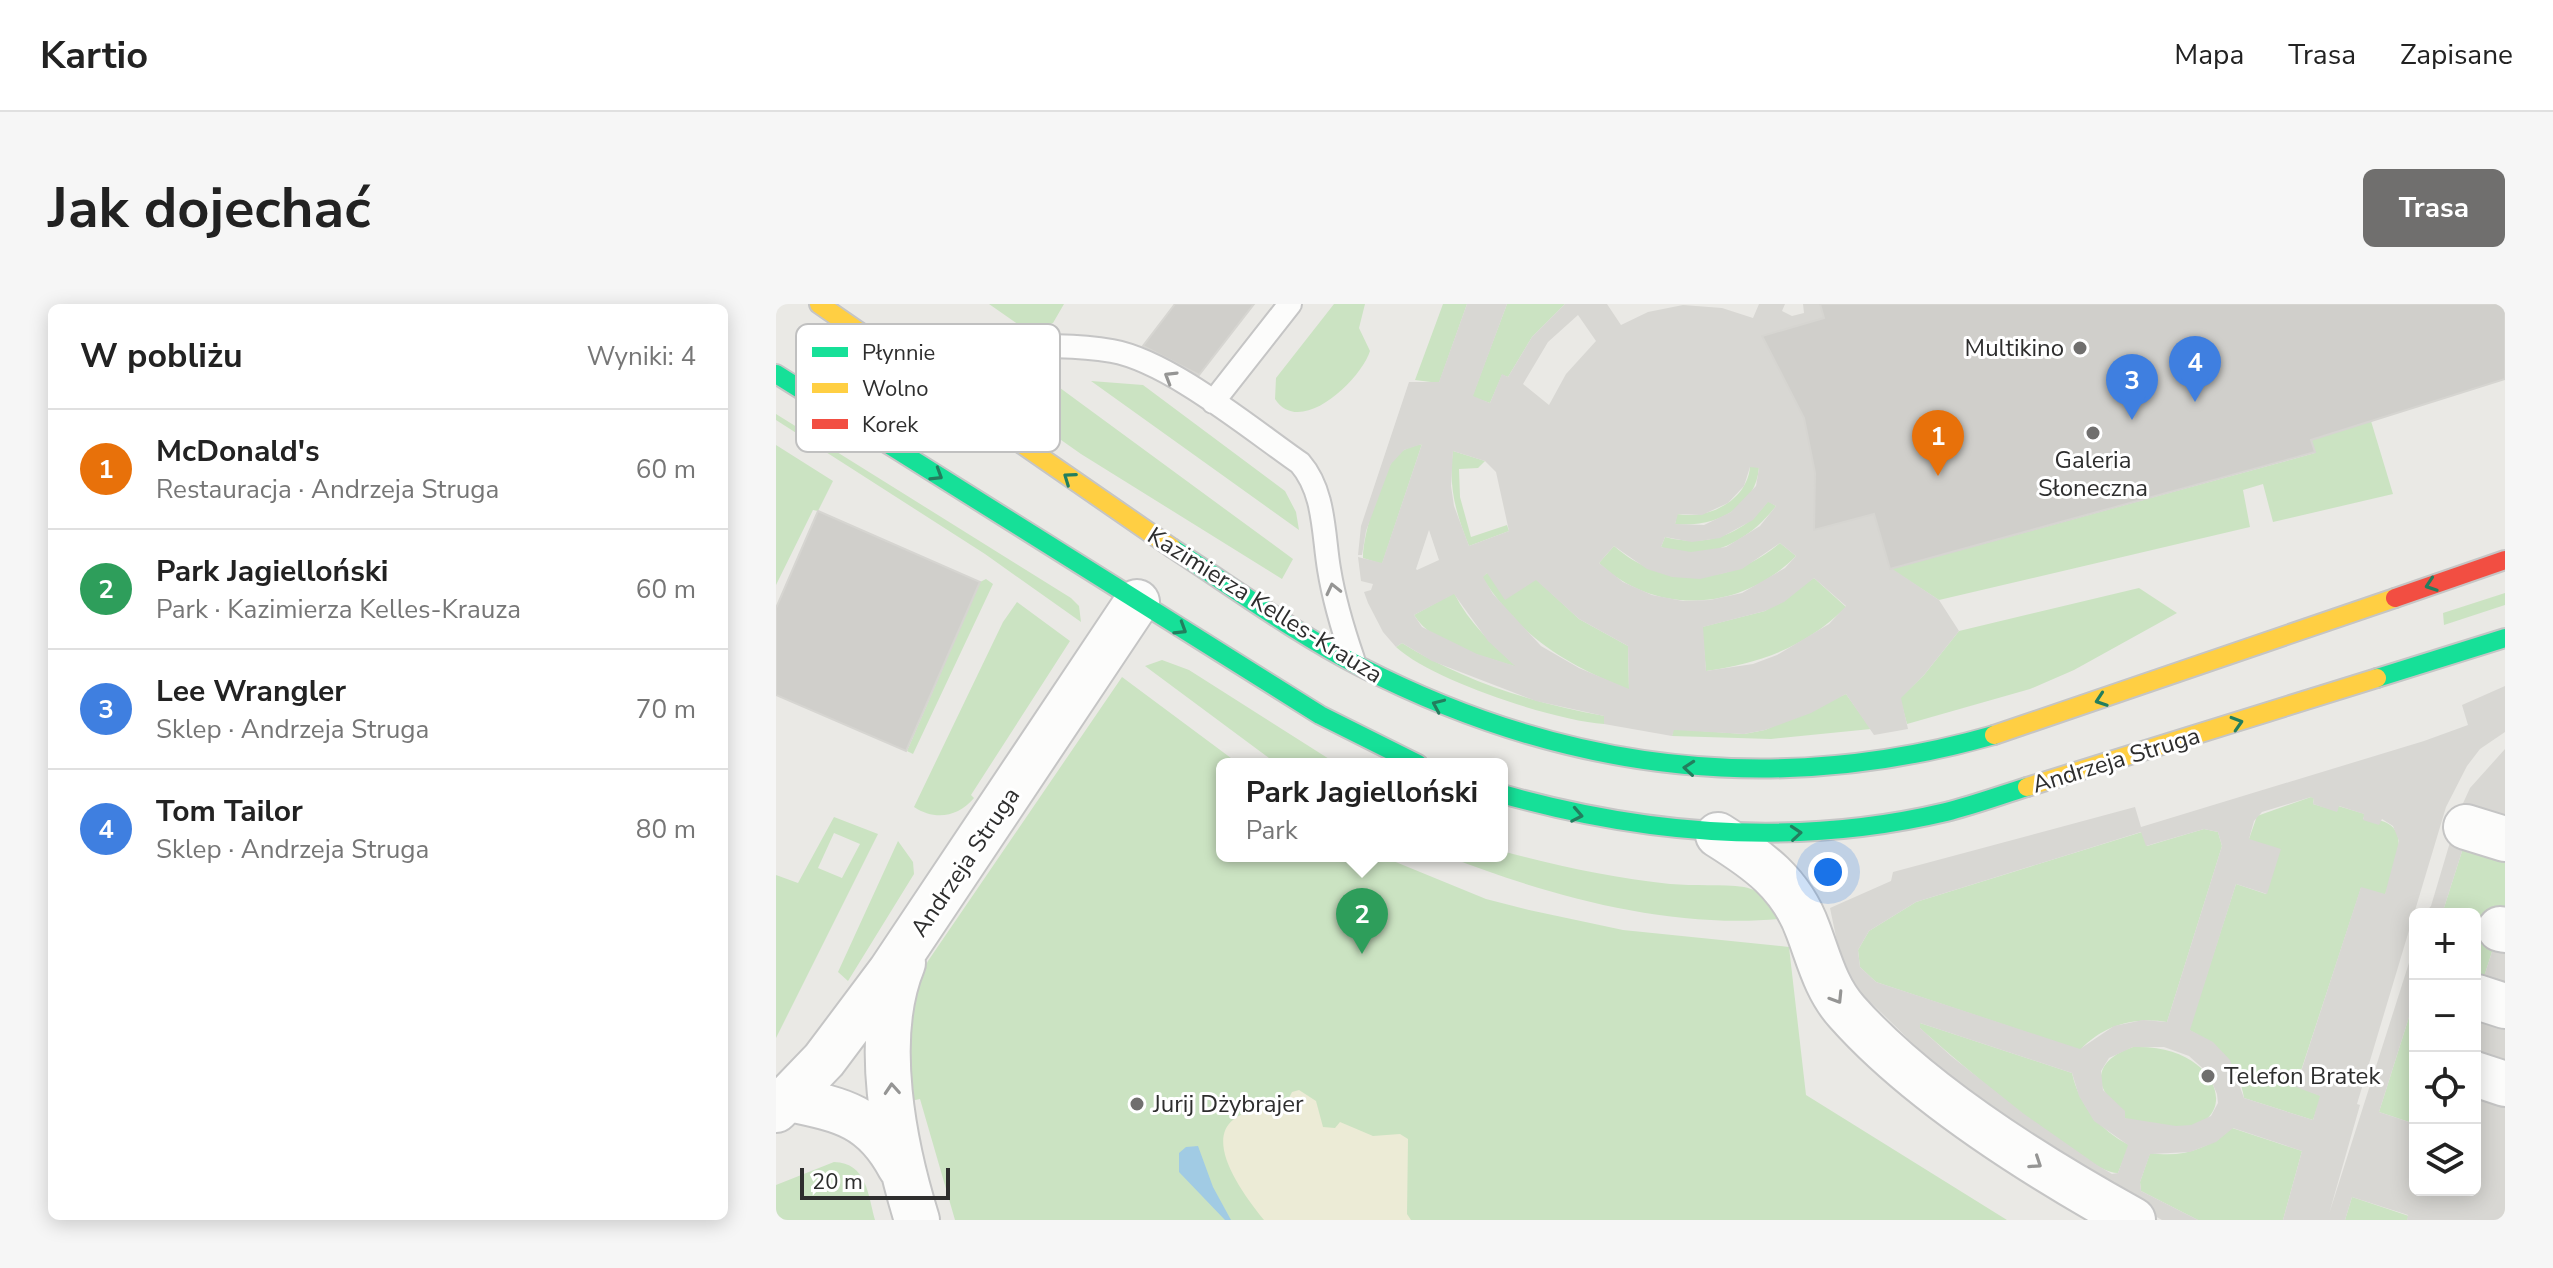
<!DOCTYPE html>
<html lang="pl">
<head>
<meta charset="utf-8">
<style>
  :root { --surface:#fff; --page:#f6f6f6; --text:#222; --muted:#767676; --line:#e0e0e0; --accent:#706f6e }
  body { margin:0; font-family:"Nunito Sans",sans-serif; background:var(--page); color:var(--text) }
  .controls { position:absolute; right:24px; bottom:24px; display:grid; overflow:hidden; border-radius:12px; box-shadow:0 4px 20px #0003 }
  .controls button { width:72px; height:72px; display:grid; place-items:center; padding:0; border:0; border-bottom:2px solid var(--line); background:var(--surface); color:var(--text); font:40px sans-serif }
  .scale { position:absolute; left:24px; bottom:20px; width:150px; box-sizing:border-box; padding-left:8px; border:4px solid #2e2e2e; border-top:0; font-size:22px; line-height:28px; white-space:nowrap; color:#2e2e2e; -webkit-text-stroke:6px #fff; paint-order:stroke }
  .you { position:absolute; left:1052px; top:568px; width:28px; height:28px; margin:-20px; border:6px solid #fff; border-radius:50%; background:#1a73e8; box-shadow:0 0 0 12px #1a73e833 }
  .badge { display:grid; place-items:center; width:52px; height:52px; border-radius:50%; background:var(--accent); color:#fff; font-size:26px; font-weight:700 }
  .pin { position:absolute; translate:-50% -66px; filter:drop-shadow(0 2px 4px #0008) }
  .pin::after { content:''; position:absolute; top:42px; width:28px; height:24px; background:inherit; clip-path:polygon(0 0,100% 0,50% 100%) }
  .popup { position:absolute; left:440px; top:454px; width:292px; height:104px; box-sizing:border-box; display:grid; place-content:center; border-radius:12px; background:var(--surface); filter:drop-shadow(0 2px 6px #0005); font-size:26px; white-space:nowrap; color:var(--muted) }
  .popup b { font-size:30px; color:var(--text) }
  .popup::after { content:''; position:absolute; left:50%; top:100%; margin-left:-16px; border:16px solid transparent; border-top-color:var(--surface) }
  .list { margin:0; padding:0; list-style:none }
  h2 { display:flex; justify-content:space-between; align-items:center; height:104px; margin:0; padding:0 32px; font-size:34px }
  h2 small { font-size:26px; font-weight:400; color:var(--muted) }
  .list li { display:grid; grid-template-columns:52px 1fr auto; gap:24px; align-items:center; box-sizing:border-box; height:120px; padding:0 32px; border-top:2px solid var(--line) }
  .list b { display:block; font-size:30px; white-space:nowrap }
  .list p { margin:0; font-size:26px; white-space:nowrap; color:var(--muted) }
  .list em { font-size:26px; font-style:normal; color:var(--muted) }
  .icon { flex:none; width:44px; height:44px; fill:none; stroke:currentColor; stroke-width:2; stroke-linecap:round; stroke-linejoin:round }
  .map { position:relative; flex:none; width:1729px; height:916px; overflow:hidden; border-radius:12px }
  header { display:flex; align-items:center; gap:48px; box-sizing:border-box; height:112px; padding:0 40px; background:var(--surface); border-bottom:2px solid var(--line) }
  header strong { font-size:38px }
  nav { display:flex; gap:44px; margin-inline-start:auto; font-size:28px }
  .intro { display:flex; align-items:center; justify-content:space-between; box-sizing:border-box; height:192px; padding:0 48px }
  h1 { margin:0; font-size:56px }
  .button { padding:20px 36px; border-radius:12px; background:var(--accent); color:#fff; font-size:28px; font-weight:700 }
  main { display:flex; gap:48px; padding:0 48px }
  aside { flex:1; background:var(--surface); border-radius:12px; box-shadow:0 4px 20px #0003 }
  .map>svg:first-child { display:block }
  .green { fill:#cbe3c2; fill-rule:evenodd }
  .sand { fill:#ecebd6 }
  .plaza { fill:#d8d7d3; fill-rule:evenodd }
  .water { fill:#a1cbe4 }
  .building { fill:#d0cfcb; stroke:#d6d5d1; stroke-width:2 }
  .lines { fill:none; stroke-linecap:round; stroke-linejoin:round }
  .lane-casing { stroke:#c5c5c5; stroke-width:26 }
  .street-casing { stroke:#c5c5c5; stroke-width:48 }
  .fast-casing { stroke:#c5c5c5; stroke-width:22 }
  .slow-casing { stroke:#c5c5c5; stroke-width:22 }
  .jam-casing { stroke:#c5c5c5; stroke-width:22 }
  .lane { stroke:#fcfcfb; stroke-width:22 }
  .street { stroke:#fcfcfb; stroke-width:44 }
  .fast { stroke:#16e098; stroke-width:18 }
  .slow { stroke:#ffcf43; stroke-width:18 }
  .jam { stroke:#f24e42; stroke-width:18 }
  .oneway { stroke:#959594 }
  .oneway2 { stroke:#237e5e }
  .poi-dot { fill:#706f6e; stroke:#fff; stroke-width:3 }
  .labels { text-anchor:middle; stroke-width:6; stroke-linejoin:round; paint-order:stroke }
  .poi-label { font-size:24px; fill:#2e2e2e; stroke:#fff; text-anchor:start }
  .street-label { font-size:24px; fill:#2e2e2e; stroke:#fff }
  .key { fill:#fff; stroke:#c0c0c0; stroke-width:2 }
  .key-label { font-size:22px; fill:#2e2e2e }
</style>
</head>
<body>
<header>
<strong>Kartio</strong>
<nav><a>Mapa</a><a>Trasa</a><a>Zapisane</a></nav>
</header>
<div class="intro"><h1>Jak dojechać</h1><a class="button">Trasa</a></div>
<main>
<aside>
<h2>W pobliżu<small>Wyniki: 4</small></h2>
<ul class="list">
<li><span class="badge" style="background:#e8710a">1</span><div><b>McDonald's</b><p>Restauracja · Andrzeja Struga</p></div><em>60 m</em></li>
<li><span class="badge" style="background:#2e9e5b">2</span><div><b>Park Jagielloński</b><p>Park · Kazimierza Kelles-Krauza</p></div><em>60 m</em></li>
<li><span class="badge" style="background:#3f7fe0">3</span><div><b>Lee Wrangler</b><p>Sklep · Andrzeja Struga</p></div><em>70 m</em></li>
<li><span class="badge" style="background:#3f7fe0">4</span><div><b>Tom Tailor</b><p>Sklep · Andrzeja Struga</p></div><em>80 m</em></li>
</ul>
</aside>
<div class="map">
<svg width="1729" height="916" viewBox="0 0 1729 916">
  <rect width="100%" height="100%" fill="#eae9e5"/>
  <path class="green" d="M 213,0 L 288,0 L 277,19 L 253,28 Z
    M 558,0 L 589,0 L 583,24 L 594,47 C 585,76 524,134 499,95 L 500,74 Z
    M 667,0 L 691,0 L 663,79 L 639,76 Z
    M 731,0 L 789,0 L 756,33 L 732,73 L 726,71 L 714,99 L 696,93 Z
    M 315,77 L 367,81 L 509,187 L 520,208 L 523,226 Z
    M 212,79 L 280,81 L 517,255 L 506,275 L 305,150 L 207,81 Z
    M 0,110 L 295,294 L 303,302 L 305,318 L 209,250 L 0,116 Z
    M 1595,117 L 1617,190 L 1497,218 L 1487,180 L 1467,186 L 1474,223 L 1163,296 L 1115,265 L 1539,149 L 1535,136 Z
    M 646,140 L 606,260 L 587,254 C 586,232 607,164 622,150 C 629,144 638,142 646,140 Z
    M 0,141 L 57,177 L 42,207 L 37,206 L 0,281 Z
    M 677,147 L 709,157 L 702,164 L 683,165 L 684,193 L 695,233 L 731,221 L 733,227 L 693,242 C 680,210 672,182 677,147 Z
    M 974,163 L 983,163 C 980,205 937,224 899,220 L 901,210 C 932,216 971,197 974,163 Z
    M 992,197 L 1000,202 C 973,237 930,261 885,243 L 889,233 C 929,244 968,231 992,197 Z
    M 1004,239 L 1020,252 C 966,307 880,313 823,259 L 838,242 C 888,286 955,281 1004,239 Z
    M 711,269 L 760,275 L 803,315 L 852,342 L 853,386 C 788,359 745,334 706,273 Z
    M 1038,274 L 1070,303 C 1030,343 985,359 930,367 L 926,323 L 989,307 Z
    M 210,275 L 217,280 L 137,450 L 131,447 L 204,278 Z
    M 1363,284 L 1401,309 L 1298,366 L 1254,385 L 1131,420 L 1124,394 L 1148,371 L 1183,327 Z
    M 678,289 C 693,319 717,341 741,363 C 708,352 657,342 638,311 Z
    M 1729,289 L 1729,301 L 1668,321 L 1667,309 Z
    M 241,298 L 294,337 L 195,491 L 198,494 C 182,513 159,517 138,503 L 227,318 Z
    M 626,339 C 687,377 759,400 829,412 L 828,420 C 777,416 657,377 620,343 Z
    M 386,356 L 413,366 L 561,460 L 501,460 L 369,362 Z
    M 346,373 L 463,460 L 446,460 L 446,552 L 605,552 L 710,595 L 753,606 L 847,626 L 1013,643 L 1030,791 L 1231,916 L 179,916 L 144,795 L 125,799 L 138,684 L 152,657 Z
    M 1070,390 L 1095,425 L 995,435 L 896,432 L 897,425 L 968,430 L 989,426 Z
    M 1535,493 L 1538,494 L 1537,500 L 1561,507 L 1562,502 L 1589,510 L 1587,515 C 1642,514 1620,557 1609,591 L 1585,584 L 1520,782 L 1545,792 L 1537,816 L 1468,794 C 1463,760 1442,741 1413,726 L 1460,580 L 1490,590 L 1473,535 L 1481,512 Z
    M 58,513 L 102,530 L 0,734 L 0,571 L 22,579 ZM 58,529 L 84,540 L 66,574 L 42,564 Z
    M 1428,525 L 1442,528 L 1446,542 L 1391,718 C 1357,713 1328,721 1304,746 L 1100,678 L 1084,663 L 1082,646 L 1093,627 L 1140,598 L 1366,528 L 1371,542 Z
    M 122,537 L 137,558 L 138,570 L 72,677 L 62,668 Z
    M 1688,541 L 1729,553 L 1729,607 L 1699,701 L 1699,610 L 1666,610 Z
    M 726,547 C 782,562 837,574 894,580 C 918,582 946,580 968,583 C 986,586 994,601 1003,615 C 893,625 772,592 671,552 L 726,552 Z
    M 1639,694 L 1639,820 L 1603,808 Z
    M 1144,719 L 1296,769 C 1303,801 1324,826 1353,841 L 1342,869 C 1315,872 1170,748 1144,724 Z
    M 1357,743 C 1457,739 1470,843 1378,820 C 1368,818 1357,820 1349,814 L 1348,807 C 1314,784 1318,756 1357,743 Z
    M 1456,824 L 1526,847 L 1507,916 L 1422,916 L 1365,887 L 1364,878 L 1374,849 C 1407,854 1432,845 1456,824 Z
    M 58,858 C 91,859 92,891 99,916 L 0,916 L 0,881 Z
    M 1576,893 L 1633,912 L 1631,916 L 1569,916 Z"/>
  <path class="sand" d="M 523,786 L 540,797 L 547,823 L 559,824 L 564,818 L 597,832 L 624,830 L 632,835 L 631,910 L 635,916 L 488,916 C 449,868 412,803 508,804 L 516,788 Z"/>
  <path class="plaza" d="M 691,0 L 731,0 L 697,92 L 714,99 L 726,70 L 732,73 L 756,33 L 789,0 L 831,0 L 845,21 L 872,8 L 907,1 L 946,4 L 977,14 L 983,0 L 1009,0 L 1006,7 L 1016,12 L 1028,9 L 1027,0 L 1044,0 L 1048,14 L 987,32 L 1028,114 L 1039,169 L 1038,226 L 1098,210 L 1115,264 L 1163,296 L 1183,327 L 1148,371 L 1125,394 L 1132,425 L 1098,431 L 1070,390 L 1035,409 L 989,426 L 968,430 L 898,426 L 896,432 L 828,420 L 828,412 L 760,397 L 656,357 L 626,339 L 620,343 L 607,328 L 592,299 L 588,288 L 595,286 L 597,280 L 585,277 L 582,253 L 606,259 L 646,140 L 628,146 L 615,160 L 590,227 L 586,251 L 582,251 L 585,222 L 633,78 L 663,78 ZM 802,11 L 820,37 L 790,70 L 773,101 L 747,80 L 772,38 ZM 677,147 L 709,157 L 720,168 L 733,227 L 693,242 L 678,202 L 675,182 ZM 974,163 L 983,164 L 980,182 L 955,208 L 928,221 L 899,220 L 902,210 L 926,211 L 952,199 L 968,182 ZM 992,198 L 1000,202 L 984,222 L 950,243 L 915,248 L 885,243 L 889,233 L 916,238 L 944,234 L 977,216 ZM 653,226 L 663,256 L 641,266 L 640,265 ZM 1004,239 L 1020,252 L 1009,264 L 966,289 L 934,296 L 907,297 L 876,291 L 847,278 L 823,259 L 838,242 L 871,265 L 896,273 L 924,275 L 966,265 ZM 711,269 L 729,296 L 760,276 L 803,315 L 852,342 L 853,385 L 803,364 L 765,342 L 717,290 L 707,273 ZM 1038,274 L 1070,302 L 1053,320 L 1001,351 L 977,360 L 930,367 L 927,323 L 989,307 L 1008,298 ZM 678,290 L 712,337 L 739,362 L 701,350 L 646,323 L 638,311 Z
    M 1729,382 L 1729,428 L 1704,445 L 1691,462 L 1670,503 L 1581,800 L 1584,801 L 1553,910 L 1639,640 L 1639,694 L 1603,808 L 1639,820 L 1639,886 L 1699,886 L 1699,701 L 1729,607 L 1729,916 L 1631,916 L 1632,911 L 1576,893 L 1569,916 L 1507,916 L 1526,847 L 1457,824 L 1440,838 L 1414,848 L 1374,850 L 1364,878 L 1365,887 L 1422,916 L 1386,916 L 1294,864 L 1159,761 L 1078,682 L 1065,657 L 1054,604 L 1115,577 L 1117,568 L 1359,503 L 1365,523 L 1648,437 L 1692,421 L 1686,401 ZM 1535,493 L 1538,495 L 1537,500 L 1561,508 L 1563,502 L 1588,510 L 1587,516 L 1603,521 L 1606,515 L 1617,522 L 1623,537 L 1609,590 L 1585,583 L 1520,783 L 1544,792 L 1537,816 L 1468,794 L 1454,756 L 1437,738 L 1414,726 L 1460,580 L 1491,590 L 1505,545 L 1473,535 L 1478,517 L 1486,508 ZM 1428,525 L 1442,528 L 1446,542 L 1391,718 L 1367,716 L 1338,722 L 1304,745 L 1100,678 L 1084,663 L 1082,646 L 1093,627 L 1140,598 L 1365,528 L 1370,542 ZM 1144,719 L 1296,769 L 1303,792 L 1318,817 L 1352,841 L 1342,869 L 1336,870 L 1321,861 L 1248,810 L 1175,752 L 1144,724 ZM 1357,743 L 1388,743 L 1413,752 L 1432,769 L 1441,790 L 1442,799 L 1435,812 L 1415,821 L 1400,822 L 1349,814 L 1349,807 L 1327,786 L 1325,767 L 1333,754 Z
    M 1729,445 L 1729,553 L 1688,541 L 1666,610 L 1648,610 L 1655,602 L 1683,508 L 1694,484 Z"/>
  <path class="water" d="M 422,842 L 437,883 L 455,916 L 449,916 L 403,868 L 403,849 L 410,843 Z"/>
  <path class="building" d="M 399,0 L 478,0 L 423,71 L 367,42 Z
    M 1044,0 L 1729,0 L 1729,75 L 1535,136 L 1539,148 L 1114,265 L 1098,210 L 1038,226 L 1039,169 L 1028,114 L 986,32 L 1048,14 Z
    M 42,207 L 204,278 L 130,447 L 0,391 L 0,304 Z"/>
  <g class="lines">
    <g class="lane-casing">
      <path id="lane" d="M 116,39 C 189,53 263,34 336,47 C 393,57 475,125 524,159 C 549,188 547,229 553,265 C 558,296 567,326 577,355
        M 437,98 L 514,0"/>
    </g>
    <g class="street-casing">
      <path id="street" d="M 1690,523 L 1729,535
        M 942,531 C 982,556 1015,579 1032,626 C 1043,655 1050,685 1071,708 C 1143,789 1263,864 1357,916
        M 1724,625 L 1729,626
        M 127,659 C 96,734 118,842 141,916
        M 1701,693 L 1729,702
        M 1699,770 L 1729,780
        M 13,795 C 66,806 97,812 124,863
        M 0,806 L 48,756 L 114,668 L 361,298"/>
    </g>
    <g class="fast-casing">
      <path id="fast" d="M 0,70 L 544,411 L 642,460
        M 396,244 C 458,284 519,329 585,363 C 788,467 998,494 1218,431
        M 1601,374 L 1729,334
        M 726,490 C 871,531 1022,543 1170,508 C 1198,501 1225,491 1251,483"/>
    </g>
    <g class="slow-casing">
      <path id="slow" d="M 43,0 L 396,244
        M 1218,431 L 1619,294
        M 1251,483 L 1601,374"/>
    </g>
    <g class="jam-casing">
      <path id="jam" d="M 1619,294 L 1729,256"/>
    </g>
    <use href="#lane" class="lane"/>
    <use href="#street" class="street"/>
    <use href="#fast" class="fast"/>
    <use href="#slow" class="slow"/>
    <use href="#jam" class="jam"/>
  </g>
  <defs><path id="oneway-chevron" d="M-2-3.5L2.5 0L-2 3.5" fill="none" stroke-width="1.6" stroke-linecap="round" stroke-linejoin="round" transform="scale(2)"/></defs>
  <g class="oneway">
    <use href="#oneway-chevron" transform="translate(394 73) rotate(-149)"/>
    <use href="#oneway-chevron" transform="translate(557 285) rotate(-103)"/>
    <use href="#oneway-chevron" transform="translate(1061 694) rotate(58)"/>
    <use href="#oneway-chevron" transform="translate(116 785) rotate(-94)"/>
    <use href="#oneway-chevron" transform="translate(1260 859) rotate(34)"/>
  </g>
  <g class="oneway2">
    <use href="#oneway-chevron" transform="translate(161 171) rotate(32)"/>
    <use href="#oneway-chevron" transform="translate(293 174) rotate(-145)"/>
    <use href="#oneway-chevron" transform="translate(1655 281) rotate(161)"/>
    <use href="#oneway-chevron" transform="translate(405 325) rotate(32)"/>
    <use href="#oneway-chevron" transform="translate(1325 396) rotate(161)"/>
    <use href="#oneway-chevron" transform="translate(662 401) rotate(-156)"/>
    <use href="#oneway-chevron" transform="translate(1461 419) rotate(-17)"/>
    <use href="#oneway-chevron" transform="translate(913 464) rotate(-175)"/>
    <use href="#oneway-chevron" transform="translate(801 511) rotate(11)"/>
    <use href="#oneway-chevron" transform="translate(1020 529) rotate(-5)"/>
  </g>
  <g class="poi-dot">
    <circle cx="1304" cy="44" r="8"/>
    <circle cx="1317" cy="129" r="8"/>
    <circle cx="1432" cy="772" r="8"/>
    <circle cx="361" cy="800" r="8"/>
  </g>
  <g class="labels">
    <g class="poi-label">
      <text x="1288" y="52" text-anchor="end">Multikino</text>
      <text x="1317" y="164" text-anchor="middle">Galeria<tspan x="1317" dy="28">Słoneczna</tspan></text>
      <text x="1448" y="780">Telefon Bratek</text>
      <text x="377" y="808">Jurij Dżybrajer</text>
    </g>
    <g class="street-label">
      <text transform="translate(489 301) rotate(32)" y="8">Kazimierza Kelles-Krauza</text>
      <text transform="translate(1340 456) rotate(-17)" y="8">Andrzeja Struga</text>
      <text transform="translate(189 558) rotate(-56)" y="8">Andrzeja Struga</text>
    </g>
  </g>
  <rect x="20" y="20" width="264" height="128" rx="12" class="key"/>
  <rect x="36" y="43" width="36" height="10" fill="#16e098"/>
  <rect x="36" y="79" width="36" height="10" fill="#ffcf43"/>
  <rect x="36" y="115" width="36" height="10" fill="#f24e42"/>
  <g class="key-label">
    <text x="86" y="56">Płynnie</text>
    <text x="86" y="92">Wolno</text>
    <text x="86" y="128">Korek</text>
  </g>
</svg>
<div class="controls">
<button>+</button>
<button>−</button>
<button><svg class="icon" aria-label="locate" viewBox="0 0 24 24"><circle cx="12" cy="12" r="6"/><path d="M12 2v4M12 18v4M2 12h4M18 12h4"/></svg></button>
<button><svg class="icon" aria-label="layers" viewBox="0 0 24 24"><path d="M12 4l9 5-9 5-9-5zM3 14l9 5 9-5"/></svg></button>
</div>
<div class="scale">20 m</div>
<div class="you"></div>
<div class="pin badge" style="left:1162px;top:172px;background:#e8710a">1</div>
<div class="pin badge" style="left:586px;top:650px;background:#2e9e5b">2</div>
<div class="popup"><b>Park Jagielloński</b>Park</div>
<div class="pin badge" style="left:1356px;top:116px;background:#3f7fe0">3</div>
<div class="pin badge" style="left:1419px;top:98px;background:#3f7fe0">4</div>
</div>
</main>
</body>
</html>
